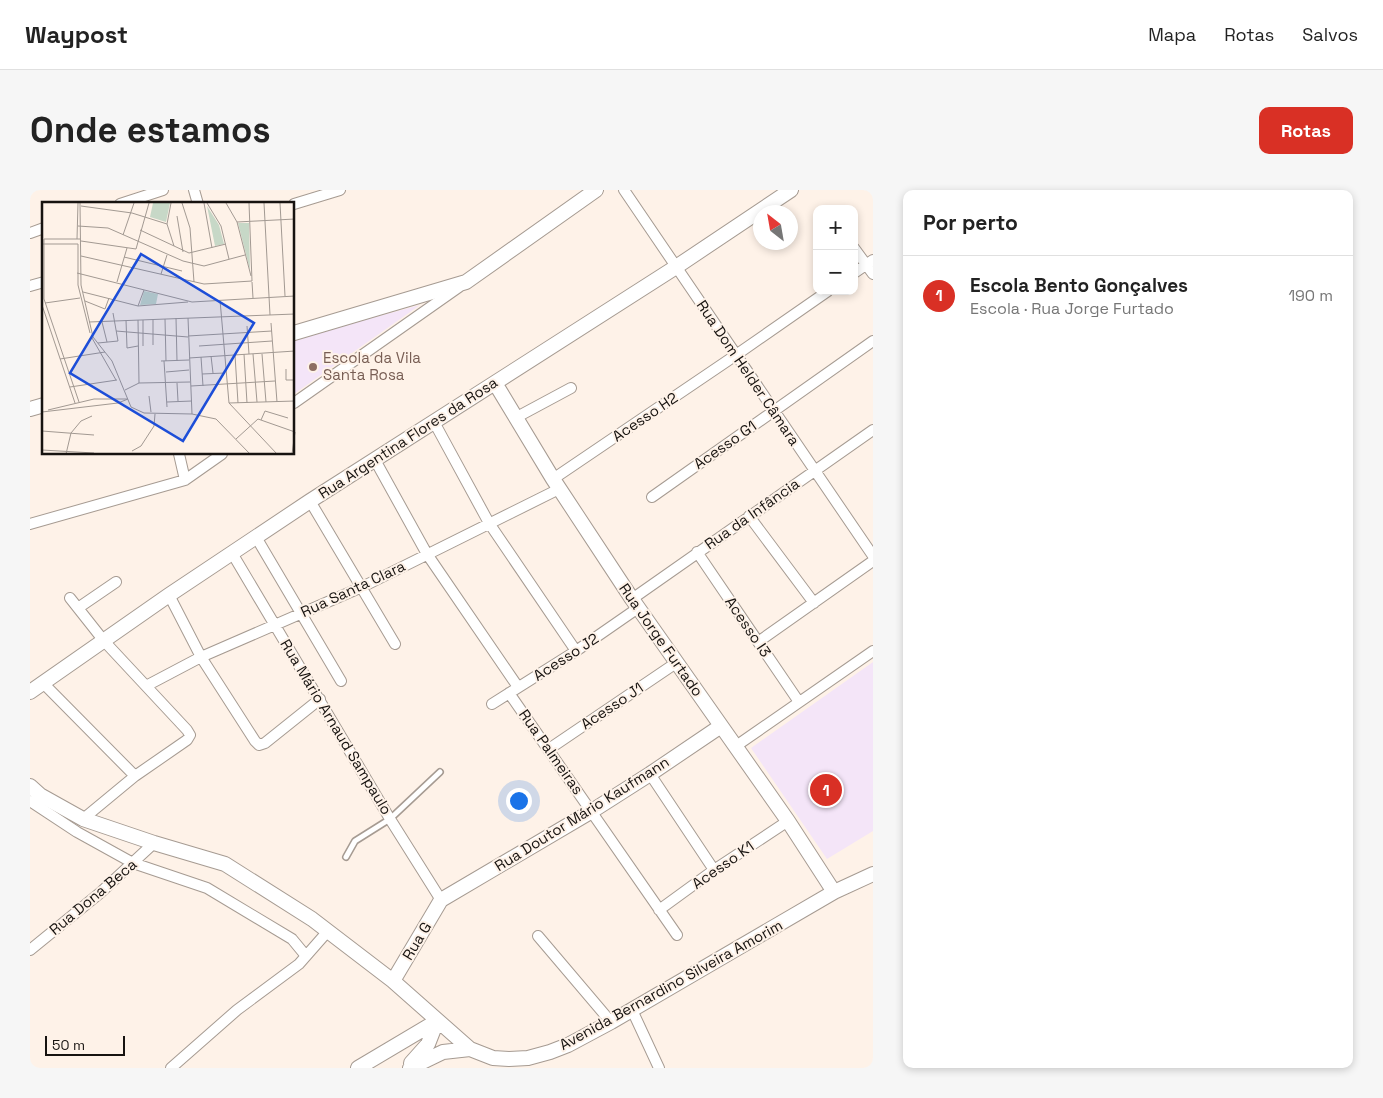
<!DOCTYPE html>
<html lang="pt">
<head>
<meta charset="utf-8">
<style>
  :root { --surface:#fff; --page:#f6f6f6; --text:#222; --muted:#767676; --line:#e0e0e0; --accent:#d93025 }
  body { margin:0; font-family:"Space Grotesk",sans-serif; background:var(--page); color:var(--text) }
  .controls { position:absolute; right:15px; top:15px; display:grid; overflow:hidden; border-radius:10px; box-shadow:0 2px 8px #0003 }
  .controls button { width:45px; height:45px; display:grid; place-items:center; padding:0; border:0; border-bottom:1px solid var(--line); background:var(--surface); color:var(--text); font:25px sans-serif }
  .compass { position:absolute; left:723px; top:15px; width:45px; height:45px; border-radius:50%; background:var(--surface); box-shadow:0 2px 8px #0003; rotate:329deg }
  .scale { position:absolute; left:15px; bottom:12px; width:80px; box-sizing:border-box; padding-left:5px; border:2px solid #171310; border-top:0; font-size:14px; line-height:18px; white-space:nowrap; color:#171310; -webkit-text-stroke:4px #fef2e8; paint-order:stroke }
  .you { position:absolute; left:488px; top:610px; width:18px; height:18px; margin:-12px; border:4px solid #fff; border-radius:50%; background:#1a73e8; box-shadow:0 0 0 8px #1a73e833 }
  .badge { display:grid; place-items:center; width:32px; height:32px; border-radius:50%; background:var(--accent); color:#fff; font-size:16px; font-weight:700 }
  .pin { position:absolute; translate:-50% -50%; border:2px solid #fff; box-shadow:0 1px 5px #0006 }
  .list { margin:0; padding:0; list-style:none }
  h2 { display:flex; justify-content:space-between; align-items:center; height:65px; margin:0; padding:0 20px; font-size:21px }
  h2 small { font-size:16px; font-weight:400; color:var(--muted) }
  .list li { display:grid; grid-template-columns:32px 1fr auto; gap:15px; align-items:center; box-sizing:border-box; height:80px; padding:0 20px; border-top:1px solid var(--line) }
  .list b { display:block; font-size:19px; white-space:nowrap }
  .list p { margin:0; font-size:16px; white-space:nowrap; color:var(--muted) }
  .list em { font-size:16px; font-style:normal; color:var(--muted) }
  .map { position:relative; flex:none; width:843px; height:878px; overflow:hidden; border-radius:10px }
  header { display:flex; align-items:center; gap:30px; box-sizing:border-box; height:70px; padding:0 25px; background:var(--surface); border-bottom:1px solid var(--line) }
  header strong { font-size:24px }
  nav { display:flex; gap:28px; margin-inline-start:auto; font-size:18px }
  .intro { display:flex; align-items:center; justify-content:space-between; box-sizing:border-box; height:120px; padding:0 30px }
  h1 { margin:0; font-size:35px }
  .button { padding:12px 22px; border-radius:10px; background:var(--accent); color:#fff; font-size:18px; font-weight:700 }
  main { display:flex; gap:30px; padding:0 30px }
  aside { flex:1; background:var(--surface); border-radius:10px; box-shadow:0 2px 8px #0003 }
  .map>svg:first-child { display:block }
  .education { fill:#f4e5f8 }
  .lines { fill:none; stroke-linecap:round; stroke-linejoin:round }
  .lane-casing { stroke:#a69b92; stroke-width:8 }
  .street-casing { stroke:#a69b92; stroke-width:12 }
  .secondary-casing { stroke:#a69b92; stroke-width:16 }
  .lane { stroke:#fff; stroke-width:5 }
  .street { stroke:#fff; stroke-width:10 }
  .secondary { stroke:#fff; stroke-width:14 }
  .education-dot { fill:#8d6e63; stroke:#fef2e8; stroke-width:2 }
  .labels { text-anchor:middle; stroke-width:4; stroke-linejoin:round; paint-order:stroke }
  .education-label { font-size:15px; fill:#785e54; stroke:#fef2e8; text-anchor:start }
  .street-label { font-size:15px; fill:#171310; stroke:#fef2e8 }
  .inset-road { fill:none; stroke:#a29992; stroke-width:1 }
  .view { fill:#1d4ed8; fill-opacity:0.15; stroke:#1d4ed8; stroke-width:2.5 }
  .inset-edge { fill:none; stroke:#171310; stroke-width:2.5 }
</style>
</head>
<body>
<header>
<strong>Waypost</strong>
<nav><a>Mapa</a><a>Rotas</a><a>Salvos</a></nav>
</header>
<div class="intro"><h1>Onde estamos</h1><a class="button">Rotas</a></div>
<main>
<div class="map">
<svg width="843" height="878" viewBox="0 0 843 878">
  <rect width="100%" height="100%" fill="#fef2e8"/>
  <path class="education" d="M 390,115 L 264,204 L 264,149 Z
    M 843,472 L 843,641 L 797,669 L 721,558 Z"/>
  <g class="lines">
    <g class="lane-casing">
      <path id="lane" d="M 316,667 L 325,651 L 360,629 L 410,582"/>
    </g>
    <g class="street-casing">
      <path id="street" d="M 164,0 L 168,14
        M 594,0 L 843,366
        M 90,14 L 133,0
        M 264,14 L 310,0
        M 0,43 L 14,38
        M 824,58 L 843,84
        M 824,83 L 843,70
        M 0,96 L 14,92
        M 264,213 L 429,97
        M 487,227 L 541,198
        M 404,232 L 459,333 L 546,461
        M 149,264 L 155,290
        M 345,270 L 397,364 L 488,497
        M 523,289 L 706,165 L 798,101
        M 622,307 L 843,151
        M 280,311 L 365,454
        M 719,326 L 784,413
        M 0,334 L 155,290 L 192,264
        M 226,347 L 311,491
        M 667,362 L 769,512
        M 202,363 L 360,629 L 411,710
        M 139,405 L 171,467 L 225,551 L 229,555 L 235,553 L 290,509
        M 40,408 L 74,451 L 157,540 L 160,545 L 157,550 L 105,586 L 53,629
        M 602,409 L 843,240
        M 48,418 L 86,392
        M 728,452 L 843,371
        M 13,493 L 105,586
        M 116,496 L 171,467 L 332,397 L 529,299
        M 479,503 L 647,745
        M 462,514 L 546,461 L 608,418
        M 706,556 L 843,461
        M 519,559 L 646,473
        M 620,584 L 684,680
        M 0,611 L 47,642 L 103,673 L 177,698 L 262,749 L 276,766
        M 629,720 L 684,680 L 758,631
        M 508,746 L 581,832
        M 0,760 L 70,703 L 124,653
        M 602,820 L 629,878
        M 141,878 L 207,820 L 269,774 L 298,741"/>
    </g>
    <g class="secondary-casing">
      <path id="secondary" d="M 264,143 L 436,92 L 566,0
        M 465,193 L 523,289 L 602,409 L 758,631 L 804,702
        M 0,219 L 14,215
        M 0,502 L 139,405 L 280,311 L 646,77 L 761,0
        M 0,596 L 10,605 L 53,629 L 124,653 L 195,674 L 282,729 L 363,791 L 440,859 L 463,868 L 479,869 L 498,868 L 520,862 L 538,855 L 581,832 L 804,702 L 843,684
        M 363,791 L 411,710 L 562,621 L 620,584 L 691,536
        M 381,873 L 398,854 L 407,831
        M 328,878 L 407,831
        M 380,878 L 413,862 L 440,859"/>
    </g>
    <use href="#lane" class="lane"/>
    <use href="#street" class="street"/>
    <use href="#secondary" class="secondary"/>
  </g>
  <circle class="education-dot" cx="283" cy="177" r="5"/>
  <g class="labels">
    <g class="education-label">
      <text x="293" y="173">Escola da Vila<tspan x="293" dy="17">Santa Rosa</tspan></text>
    </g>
    <g class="street-label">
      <text transform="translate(718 183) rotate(56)" y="5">Rua Dom Helder Câmara</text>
      <text transform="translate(615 227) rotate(-34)" y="5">Acesso H2</text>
      <text transform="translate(378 248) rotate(-33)" y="5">Rua Argentina Flores da Rosa</text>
      <text transform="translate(695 255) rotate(-35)" y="5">Acesso G1</text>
      <text transform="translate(722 324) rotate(-35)" y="5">Rua da Infância</text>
      <text transform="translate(323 399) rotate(-25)" y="5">Rua Santa Clara</text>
      <text transform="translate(718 437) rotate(56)" y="5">Acesso I3</text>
      <text transform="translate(631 450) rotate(55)" y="5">Rua Jorge Furtado</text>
      <text transform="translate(536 467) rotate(-33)" y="5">Acesso J2</text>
      <text transform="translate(582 516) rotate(-34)" y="5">Acesso J1</text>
      <text transform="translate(306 537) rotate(59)" y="5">Rua Mário Arnaud Sampaulo</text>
      <text transform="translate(521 562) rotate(55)" y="5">Rua Palmeiras</text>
      <text transform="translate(552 624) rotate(-32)" y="5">Rua Doutor Mário Kaufmann</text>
      <text transform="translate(693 675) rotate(-35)" y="5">Acesso K1</text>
      <text transform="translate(63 707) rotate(-40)" y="5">Rua Dona Beca</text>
      <text transform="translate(387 751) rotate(-59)" y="5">Rua G</text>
      <text transform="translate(641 795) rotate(-29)" y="5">Avenida Bernardino Silveira Amorim</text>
    </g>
  </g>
  <g transform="translate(12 12)">
    <rect width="252" height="252" fill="#fef2e8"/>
    <path d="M 111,1 L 128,1 L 124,20 L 108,15 ZM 165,4 L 177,23 L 182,42 L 173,44 ZM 196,21 L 207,21 L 208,68 ZM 102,89 L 116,92 L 114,102 L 98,103 Z" fill="#c7d8c7"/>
    <path class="inset-road" d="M 38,1 L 39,83 L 51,135 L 70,159 L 89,205 L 102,211 L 150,212 L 174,217 L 208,252M 129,1 L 125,22 L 132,44M 140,1 L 148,26 L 152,80M 162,1 L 170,46M 165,1 L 179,24 L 187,57M 184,1 L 195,20 L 209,74M 222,1 L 228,113M 238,1 L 243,94M 39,4 L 90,11 L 125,22M 135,14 L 141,50M 195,20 L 253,17M 36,24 L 66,26 L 141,59 L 162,64 L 203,53M 98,28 L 147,51 L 184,42M 81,33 L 92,1M 2,37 L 2,97 L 37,200M 2,37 L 38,37M 35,37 L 36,1M 39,39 L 94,47 L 107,1M 0,42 L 36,42M 36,42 L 36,83 L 48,131M 39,54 L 162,82 L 210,79 L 207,1M 82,55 L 140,69M 35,71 L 150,100 L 253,94M 119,72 L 125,53M 75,80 L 85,46M 210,80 L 211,96M 41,90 L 96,104 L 146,100M 178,98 L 187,201 L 235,252M 43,99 L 63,107 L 67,96M 3,101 L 38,96M 0,103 L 33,201M 96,104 L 102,88M 134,116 L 135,159M 146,116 L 150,212M 123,117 L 124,159M 84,118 L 85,146 L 96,144M 96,118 L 97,181M 47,120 L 253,112M 60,120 L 65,140M 229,121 L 235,200M 205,124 L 207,152M 74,129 L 146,135M 146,134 L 230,129M 50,136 L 74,178M 56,141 L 76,139 L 71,111M 111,143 L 111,117M 101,144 L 101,118M 157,144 L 230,139M 202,152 L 205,201M 211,152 L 215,200M 220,152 L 224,200M 193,153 L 196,201M 169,154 L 171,171M 159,155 L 161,184M 147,156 L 253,149M 18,157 L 63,150M 119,159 L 147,158M 122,159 L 125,205M 244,167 L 244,178 L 253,178M 124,170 L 147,168M 160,172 L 183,171M 135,181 L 136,199M 149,184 L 233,179M 28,185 L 75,178M 83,188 L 97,181 L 148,180M 107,194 L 109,210M 125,200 L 150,199M 187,201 L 253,199M 6,208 L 52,197 L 85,197M 0,210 L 76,201 L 86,197M 219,218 L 223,209 L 246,216M 0,229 L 52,233M 194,237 L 216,217 L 253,230M 0,248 L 52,251M 90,249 L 99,244 L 112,224 L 113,212M 24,252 L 29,231 L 39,219 L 50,214M 250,252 L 253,230"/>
    <path class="view" d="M 99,52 L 212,121 L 141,239 L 28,171 Z"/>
    <rect width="252" height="252" class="inset-edge"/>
  </g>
</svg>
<div class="controls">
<button>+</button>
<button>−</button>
</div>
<svg class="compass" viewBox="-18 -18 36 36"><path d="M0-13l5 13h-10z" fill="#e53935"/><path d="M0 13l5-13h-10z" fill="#767676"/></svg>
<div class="scale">50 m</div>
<div class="you"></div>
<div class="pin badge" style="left:796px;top:600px">1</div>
</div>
<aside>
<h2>Por perto<small></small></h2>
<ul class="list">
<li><span class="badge">1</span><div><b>Escola Bento Gonçalves</b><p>Escola · Rua Jorge Furtado</p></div><em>190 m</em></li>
</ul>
</aside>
</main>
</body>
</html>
